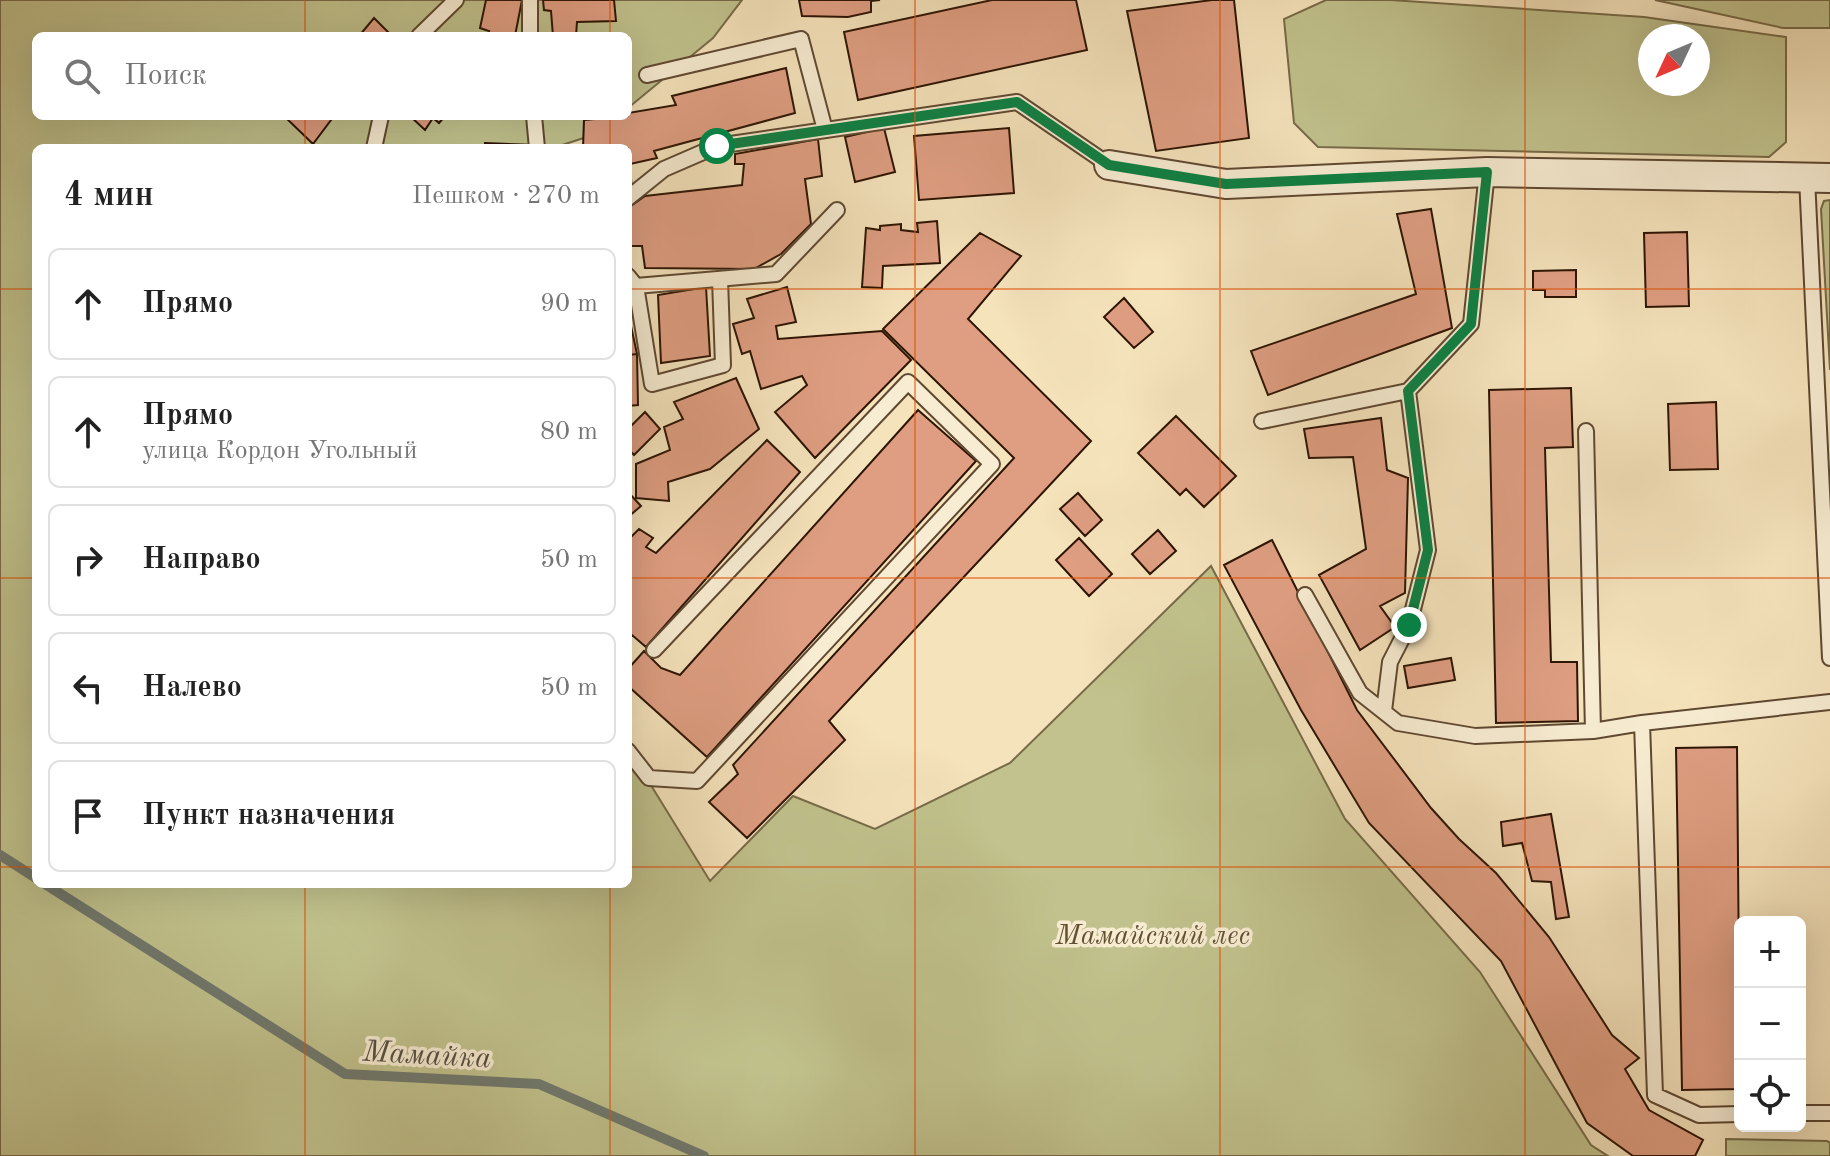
<!DOCTYPE html>
<html lang="ru">
<head>
<meta charset="utf-8">
<style>
  :root { --surface:#fff; --page:#f2f2f2; --text:#222; --muted:#767676; --line:#e0e0e0 }
  body { margin:0; font-family:"Old Standard TT",serif; background:var(--page); color:var(--text) }
  .controls { position:absolute; right:24px; bottom:24px; display:grid; overflow:hidden; border-radius:12px; box-shadow:0 8px 32px #0002 }
  .controls button { width:72px; height:72px; display:grid; place-items:center; padding:0; border:0; border-bottom:2px solid var(--line); background:var(--surface); color:var(--text); font:40px sans-serif }
  .compass { position:absolute; left:1638px; top:24px; width:72px; height:72px; border-radius:50%; background:var(--surface); box-shadow:0 8px 32px #0002; rotate:226deg }
  .stop { position:absolute; width:24px; height:24px; margin:-18px; border:6px solid #0b8043; border-radius:50%; background:#fff }
  .stop.end { background:#0b8043; border-color:#fff; box-shadow:0 2px 8px #0008 }
  .list { margin:0; padding:0; list-style:none }
  h2 { display:flex; justify-content:space-between; align-items:center; height:104px; margin:0; padding:0 32px; font-size:34px }
  h2 small { font-size:26px; font-weight:400; color:var(--muted) }
  .list li { display:grid; grid-template-columns:52px 1fr auto; gap:24px; align-items:center; box-sizing:border-box; height:112px; margin:0 16px 16px; padding:0 16px; border:2px solid var(--line); border-radius:12px }
  .list b { display:block; font-size:30px; white-space:nowrap }
  .list p { margin:0; font-size:26px; white-space:nowrap; color:var(--muted) }
  .list em { font-size:26px; font-style:normal; color:var(--muted) }
  .icon { flex:none; width:44px; height:44px; fill:none; stroke:currentColor; stroke-width:2; stroke-linecap:round; stroke-linejoin:round }
  .map { position:relative; flex:none; width:1830px; height:1156px; overflow:hidden }
  .search { position:absolute; background:var(--surface); box-shadow:0 8px 32px #0002; left:32px; top:32px; width:600px; height:88px; display:flex; align-items:center; gap:20px; box-sizing:border-box; padding:0 28px; border-radius:12px; color:var(--muted); font-size:30px }
  .panel { position:absolute; background:var(--surface); box-shadow:0 8px 32px #0002; left:32px; top:144px; width:600px; height:744px; border-radius:12px }
  .map>svg:first-child { display:block }
  .green { fill:#c1c28d; stroke:#776b48; stroke-width:2; fill-rule:evenodd }
  .lines { fill:none; stroke-linecap:round; stroke-linejoin:round }
  .stream { stroke:#70796e; stroke-width:10 }
  .building { fill:#df9e82; stroke:#2d1403; stroke-width:2 }
  .lane-casing { stroke:#5f4831; stroke-width:18 }
  .street-casing { stroke:#5f4831; stroke-width:32 }
  .lane { stroke:#f8edd3; stroke-width:14 }
  .street { stroke:#f8edd3; stroke-width:28 }
  .route { stroke:#0b8043; stroke-width:10 }
  .grid { fill:none; stroke:#df560c; stroke-width:2; stroke-opacity:0.55 }
  .labels { text-anchor:middle; stroke-width:7; stroke-linejoin:round; paint-order:stroke }
  .park-label { font-size:28px; font-style:italic; fill:#615133; stroke:#f8edd3 }
  .water-label { font-size:30px; font-style:italic; fill:#544f42; stroke:#f8edd3 }
</style>
</head>
<body>
<div class="map">
<svg width="1830" height="1156" viewBox="0 0 1830 1156">
  <rect width="100%" height="100%" fill="#f5e3bc"/>
  <filter id="stains"><feTurbulence type="fractalNoise" baseFrequency=".0025" numOctaves="4"/><feColorMatrix values="0 0 0 0 .2 0 0 0 0 .09 0 0 0 0 .02 0 0 0 .5 -.17"/></filter>
  <radialGradient id="worn" r=".72"><stop offset=".6" stop-color="#630" stop-opacity="0"/><stop offset="1" stop-color="#630" stop-opacity=".3"/></radialGradient>
  <path class="green" d="M 0,0 L 742,0 L 713,38 L 628,108 L 628,36 L 36,36 L 36,116 L 618,116 L 596,134 L 553,148 L 36,148 L 36,884 L 628,884 L 628,748 L 710,881 L 793,796 L 875,829 L 1010,763 L 1211,566 L 1345,819 L 1480,972 L 1591,1145 L 1608,1156 L 0,1156 Z
    M 1326,0 L 1391,0 L 1644,17 L 1786,37 L 1786,142 L 1769,157 L 1318,147 L 1294,123 L 1284,19 ZM 1698,36 L 1698,84 L 1650,84 L 1650,36 Z
    M 1655,0 L 1830,0 L 1830,28 L 1783,28 Z
    M 1830,200 L 1830,370 L 1821,209 L 1824,201 Z
    M 1726,1139 L 1827,1141 L 1830,1143 L 1830,1156 L 1726,1156 Z"/>
  <g class="lines">
    <path class="stream" d="M 0,855 L 36,878
      M 45,884 L 345,1074 L 539,1084 L 704,1156"/>
  </g>
  <path class="building" d="M 486,0 L 522,0 L 515,36 L 487,36 L 489,31 L 480,28 Z
    M 543,0 L 614,0 L 616,21 L 577,22 L 576,36 L 553,36 L 551,11 L 544,10 Z
    M 799,0 L 880,0 L 871,1 L 871,12 L 848,17 L 802,16 Z
    M 992,0 L 1076,0 L 1087,50 L 858,100 L 844,32 Z
    M 1212,0 L 1234,0 L 1249,138 L 1156,151 L 1127,11 Z
    M 374,18 L 392,36 L 359,36 Z
    M 786,68 L 795,113 L 654,151 L 657,158 L 630,164 L 632,192 L 628,192 L 628,148 L 583,148 L 584,120 L 628,116 L 628,113 L 676,105 L 672,96 Z
    M 284,116 L 334,116 L 313,144 Z
    M 410,116 L 445,116 L 439,123 L 433,118 L 425,130 Z
    M 884,128 L 895,172 L 855,182 L 845,137 Z
    M 1009,128 L 1014,193 L 919,200 L 914,136 Z
    M 818,139 L 822,176 L 805,179 L 811,224 L 781,254 L 754,269 L 645,268 L 642,246 L 628,246 L 628,208 L 645,196 L 742,185 L 744,164 L 735,164 L 735,154 Z
    M 485,143 L 535,145 L 535,148 L 485,148 Z
    M 1431,209 L 1452,328 L 1268,395 L 1251,351 L 1416,294 L 1397,214 Z
    M 937,221 L 940,263 L 883,266 L 882,288 L 862,287 L 866,228 L 880,230 L 880,226 L 901,224 L 901,230 L 918,232 L 917,223 Z
    M 1687,232 L 1689,306 L 1646,307 L 1644,233 Z
    M 980,233 L 1021,256 L 968,319 L 1091,441 L 829,721 L 845,740 L 747,838 L 709,802 L 738,774 L 733,765 L 1014,458 L 883,329 Z
    M 1576,270 L 1576,297 L 1545,297 L 1545,290 L 1533,290 L 1533,271 Z
    M 706,287 L 710,356 L 661,363 L 658,295 Z
    M 787,287 L 796,322 L 776,326 L 778,339 L 882,331 L 911,360 L 815,458 L 775,412 L 807,385 L 802,376 L 761,389 L 750,351 L 742,354 L 733,324 L 754,318 L 747,299 Z
    M 1124,298 L 1153,332 L 1134,348 L 1104,317 Z
    M 628,312 L 637,354 L 628,355 Z
    M 637,354 L 638,405 L 628,406 L 628,355 Z
    M 736,378 L 759,429 L 710,469 L 668,482 L 669,501 L 636,498 L 636,464 L 670,450 L 664,427 L 683,419 L 674,402 Z
    M 1571,388 L 1573,447 L 1545,448 L 1551,662 L 1577,662 L 1578,721 L 1496,723 L 1489,390 Z
    M 1716,402 L 1718,469 L 1670,470 L 1668,404 Z
    M 918,410 L 976,461 L 707,757 L 628,686 L 628,669 L 644,651 L 661,668 L 680,675 Z
    M 645,412 L 660,429 L 634,455 L 628,449 L 628,429 Z
    M 1176,416 L 1236,476 L 1204,507 L 1186,489 L 1180,495 L 1138,453 Z
    M 1381,418 L 1387,470 L 1408,478 L 1405,593 L 1380,606 L 1395,627 L 1360,650 L 1319,575 L 1366,549 L 1353,457 L 1309,458 L 1304,429 Z
    M 767,440 L 800,472 L 646,647 L 632,635 L 628,639 L 628,540 L 639,529 L 653,538 L 646,547 L 656,553 Z
    M 628,492 L 641,506 L 628,517 Z
    M 1078,493 L 1102,520 L 1085,536 L 1060,509 Z
    M 1158,530 L 1176,551 L 1150,574 L 1132,554 Z
    M 1079,538 L 1112,574 L 1089,596 L 1056,560 Z
    M 1272,540 L 1357,710 L 1431,808 L 1459,839 L 1496,873 L 1549,937 L 1612,1035 L 1639,1058 L 1625,1069 L 1649,1110 L 1703,1140 L 1695,1156 L 1633,1156 L 1587,1123 L 1501,961 L 1369,823 L 1301,710 L 1224,565 Z
    M 1451,658 L 1455,680 L 1408,688 L 1404,666 Z
    M 1737,747 L 1740,1089 L 1682,1090 L 1676,748 Z
    M 1551,814 L 1569,917 L 1556,919 L 1551,882 L 1532,881 L 1522,843 L 1503,846 L 1501,822 Z"/>
  <g class="lines">
    <g class="lane-casing">
      <path id="lane" d="M 419,36 L 456,0
        M 530,36 L 530,0
        M 647,75 L 801,39 L 825,130
        M 534,116 L 537,148
        M 374,148 L 381,116
        M 1807,178 L 1830,658
        M 628,198 L 664,169 L 717,146 L 1017,102 L 1109,165
        M 628,276 L 636,286 L 776,274 L 837,210
        M 636,286 L 652,384 L 723,365 L 720,279
        M 1262,421 L 1408,391 L 1471,324 L 1487,172
        M 1586,431 L 1593,731 L 1642,723 L 1830,702
        M 1305,595 L 1360,693 L 1398,723 L 1475,736 L 1593,731
        M 1384,711 L 1390,662 L 1409,625 L 1428,550 L 1408,391
        M 1642,723 L 1655,1095 L 1699,1115 L 1740,1114
        M 628,751 L 649,778 L 697,781 L 992,464 L 908,382 L 654,650
        M 1800,1113 L 1830,1113"/>
    </g>
    <g class="street-casing">
      <path id="street" d="M 1109,165 L 1226,184 L 1487,172 L 1830,178"/>
    </g>
    <use href="#lane" class="lane"/>
    <use href="#street" class="street"/>
  </g>
  <g class="lines">
    <path class="route" d="M 717,146 L 1017,102 L 1109,165 L 1226,184 L 1487,172 L 1471,324 L 1408,391 L 1428,550 L 1409,625"/>
  </g>
  <path class="grid" d="M 305,0 L 305,36M 610,0 L 610,36M 915,0 L 915,1156M 1220,0 L 1220,1156M 1525,0 L 1525,1156M 305,116 L 305,148M 610,116 L 610,148M 0,289 L 36,289M 628,289 L 1830,289M 0,578 L 36,578M 628,578 L 1830,578M 0,867 L 36,867M 628,867 L 1830,867M 305,884 L 305,1156M 610,884 L 610,1156"/>
  <g class="labels">
    <g class="park-label">
      <text x="1153" y="944">Мамайский лес</text>
    </g>
    <g class="water-label">
      <text transform="translate(427 1054) rotate(3)" y="10">Мамайка</text>
    </g>
  </g>
  <rect width="100%" height="100%" filter="url(#stains)"/>
  <rect width="100%" height="100%" fill="url(#worn)"/>
</svg>
<div class="controls">
<button>+</button>
<button>−</button>
<button><svg class="icon" aria-label="locate" viewBox="0 0 24 24"><circle cx="12" cy="12" r="6"/><path d="M12 2v4M12 18v4M2 12h4M18 12h4"/></svg></button>
</div>
<svg class="compass" viewBox="-18 -18 36 36"><path d="M0-13l5 13h-10z" fill="#e53935"/><path d="M0 13l5-13h-10z" fill="#767676"/></svg>
<div class="stop" style="left:717px;top:146px"></div>
<div class="stop end" style="left:1409px;top:625px"></div>
<div class="search"><svg class="icon" aria-label="search" viewBox="0 0 24 24"><circle cx="10" cy="10" r="6"/><path d="M15 15l6 6"/></svg>Поиск</div>
<section class="panel">
<h2>4 мин<small>Пешком · 270 m</small></h2>
<ul class="list">
<li><svg class="icon" aria-label="ahead" viewBox="0 0 24 24"><path d="M12 20V5M6 11l6-6 6 6"/></svg><div><b>Прямо</b></div><em>90 m</em></li>
<li><svg class="icon" aria-label="ahead" viewBox="0 0 24 24"><path d="M12 20V5M6 11l6-6 6 6"/></svg><div><b>Прямо</b><p>улица Кордон Угольный</p></div><em>80 m</em></li>
<li><svg class="icon" aria-label="right" viewBox="0 0 24 24"><path d="M7 20v-9h11M14 6l5 5-5 5"/></svg><div><b>Направо</b></div><em>50 m</em></li>
<li><svg class="icon" aria-label="left" viewBox="0 0 24 24"><path d="M17 20v-9H6M10 6l-5 5 5 5"/></svg><div><b>Налево</b></div><em>50 m</em></li>
<li><svg class="icon" aria-label="arrive" viewBox="0 0 24 24"><path d="M6 21V4h12l-3 4 3 4H6"/></svg><div><b>Пункт назначения</b></div></li>
</ul>
</section>
</div>
</body>
</html>
